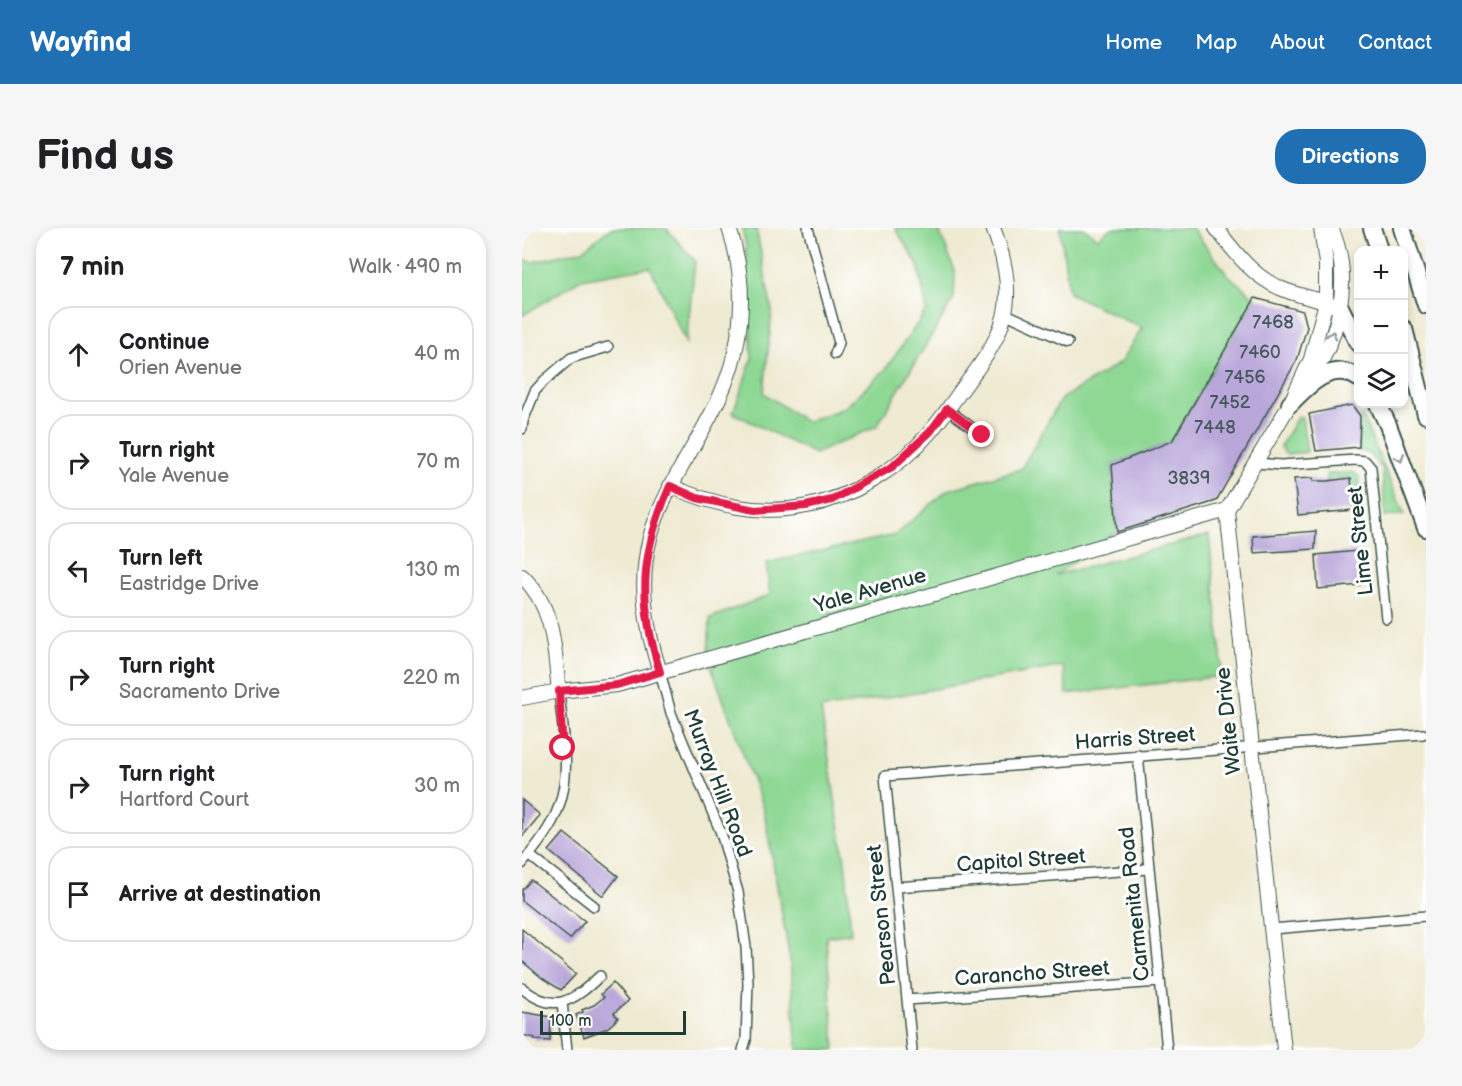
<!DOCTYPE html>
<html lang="en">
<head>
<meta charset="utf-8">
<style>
  :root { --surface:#fff; --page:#f6f6f6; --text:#202124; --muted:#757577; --line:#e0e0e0; --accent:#1f6fb2 }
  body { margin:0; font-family:"Balsamiq Sans",sans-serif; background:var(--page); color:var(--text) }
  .controls { position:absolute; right:18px; top:18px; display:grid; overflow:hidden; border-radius:12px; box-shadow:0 3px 9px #0003 }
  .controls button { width:54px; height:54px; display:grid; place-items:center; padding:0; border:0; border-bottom:2px solid var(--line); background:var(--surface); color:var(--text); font:30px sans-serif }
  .scale { position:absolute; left:18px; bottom:15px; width:146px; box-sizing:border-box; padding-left:6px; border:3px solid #1f3d34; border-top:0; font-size:16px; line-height:21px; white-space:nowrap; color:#1f3d34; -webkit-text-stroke:4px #fff; paint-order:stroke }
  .stop { position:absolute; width:18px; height:18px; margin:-14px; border:4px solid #e11d48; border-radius:50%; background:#fff }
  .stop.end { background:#e11d48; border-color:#fff; box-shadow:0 2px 6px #0008 }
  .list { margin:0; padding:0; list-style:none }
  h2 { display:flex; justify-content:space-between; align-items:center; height:78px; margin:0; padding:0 24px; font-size:26px }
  h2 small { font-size:20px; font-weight:400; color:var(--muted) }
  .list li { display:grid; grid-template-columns:39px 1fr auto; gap:18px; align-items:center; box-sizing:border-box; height:96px; margin:0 12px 12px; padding:0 12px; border:2px solid var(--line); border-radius:24px }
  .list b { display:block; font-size:22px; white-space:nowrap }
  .list p { margin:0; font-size:20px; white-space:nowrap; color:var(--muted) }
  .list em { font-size:20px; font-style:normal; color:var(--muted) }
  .icon { flex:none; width:33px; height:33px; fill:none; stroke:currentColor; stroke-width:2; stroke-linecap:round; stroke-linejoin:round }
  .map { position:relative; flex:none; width:904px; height:822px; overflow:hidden; border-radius:24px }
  header { display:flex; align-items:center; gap:36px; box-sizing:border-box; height:84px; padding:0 30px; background:var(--accent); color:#fff }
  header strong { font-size:28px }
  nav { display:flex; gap:33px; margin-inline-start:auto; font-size:21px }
  .intro { display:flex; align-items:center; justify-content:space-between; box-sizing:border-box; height:144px; padding:0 36px }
  h1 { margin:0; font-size:42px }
  .button { padding:15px 27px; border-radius:24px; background:var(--accent); color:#fff; font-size:21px; font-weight:700 }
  main { display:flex; gap:36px; padding:0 36px }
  aside { flex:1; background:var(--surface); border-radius:24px; box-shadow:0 3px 9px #0003 }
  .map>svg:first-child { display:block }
  .green { fill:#8ed894; stroke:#568a64; stroke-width:1.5 }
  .building { fill:#b9a7da }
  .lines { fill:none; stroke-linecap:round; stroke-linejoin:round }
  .street-casing { stroke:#3e574c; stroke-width:12 }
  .secondary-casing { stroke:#3e574c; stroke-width:16 }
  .highway-casing { stroke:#3e574c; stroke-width:20 }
  .street { stroke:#fff; stroke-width:9 }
  .secondary { stroke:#fff; stroke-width:14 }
  .highway { stroke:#fff; stroke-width:16 }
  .oneway { stroke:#8f9e9a }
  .route { stroke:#e11d48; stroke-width:8 }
  .labels { text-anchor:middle; stroke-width:6; stroke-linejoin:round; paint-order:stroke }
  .number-label { font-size:18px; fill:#46585e }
  .street-label { font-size:21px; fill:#1f3d34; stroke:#fff }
</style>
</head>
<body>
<header>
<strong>Wayfind</strong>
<nav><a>Home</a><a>Map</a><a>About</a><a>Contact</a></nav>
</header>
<div class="intro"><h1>Find us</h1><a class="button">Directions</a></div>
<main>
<aside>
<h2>7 min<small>Walk · 490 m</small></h2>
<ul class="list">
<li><svg class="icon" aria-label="ahead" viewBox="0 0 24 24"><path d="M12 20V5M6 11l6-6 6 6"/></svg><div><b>Continue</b><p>Orien Avenue</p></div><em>40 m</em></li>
<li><svg class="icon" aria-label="right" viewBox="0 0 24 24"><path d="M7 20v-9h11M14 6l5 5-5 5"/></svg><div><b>Turn right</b><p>Yale Avenue</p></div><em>70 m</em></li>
<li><svg class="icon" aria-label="left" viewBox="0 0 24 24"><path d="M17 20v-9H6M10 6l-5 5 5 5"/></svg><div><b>Turn left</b><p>Eastridge Drive</p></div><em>130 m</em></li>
<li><svg class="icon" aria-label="right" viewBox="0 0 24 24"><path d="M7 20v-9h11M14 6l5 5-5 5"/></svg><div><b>Turn right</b><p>Sacramento Drive</p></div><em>220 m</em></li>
<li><svg class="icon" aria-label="right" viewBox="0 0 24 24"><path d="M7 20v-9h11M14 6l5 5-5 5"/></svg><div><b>Turn right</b><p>Hartford Court</p></div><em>30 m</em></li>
<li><svg class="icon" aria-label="arrive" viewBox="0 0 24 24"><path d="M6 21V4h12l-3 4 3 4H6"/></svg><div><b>Arrive at destination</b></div></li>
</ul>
</aside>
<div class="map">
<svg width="904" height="822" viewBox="0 0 904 822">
  <rect width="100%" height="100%" fill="#fff"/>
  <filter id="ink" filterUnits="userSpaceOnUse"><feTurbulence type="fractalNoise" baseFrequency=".0167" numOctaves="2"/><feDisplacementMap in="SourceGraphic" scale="12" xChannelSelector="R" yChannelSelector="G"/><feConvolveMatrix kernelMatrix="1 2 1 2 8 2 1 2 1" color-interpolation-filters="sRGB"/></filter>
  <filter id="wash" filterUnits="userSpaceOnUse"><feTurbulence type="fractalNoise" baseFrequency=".008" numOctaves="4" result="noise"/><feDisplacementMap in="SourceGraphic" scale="24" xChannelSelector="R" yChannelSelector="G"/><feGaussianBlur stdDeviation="1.35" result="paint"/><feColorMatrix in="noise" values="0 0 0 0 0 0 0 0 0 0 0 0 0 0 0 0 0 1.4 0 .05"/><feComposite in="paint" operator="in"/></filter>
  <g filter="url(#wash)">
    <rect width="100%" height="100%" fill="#efead2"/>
    <path class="green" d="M 89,0 L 144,0 L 173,33 L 164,115 L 128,39 L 59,51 L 0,88 L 0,32 L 11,34 L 61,22 Z
      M 220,0 L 234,0 L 250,83 L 242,165 L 284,194 L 322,180 L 363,142 L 405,82 L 396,37 L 373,0 L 416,0 L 433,43 L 432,70 L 355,198 L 293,226 L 211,185 L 230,131 L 224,19 Z
      M 538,0 L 562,0 L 576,10 L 589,0 L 670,0 L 705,46 L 733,70 L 650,213 L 590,237 L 595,304 L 533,347 L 687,307 L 701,448 L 545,466 L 541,438 L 299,481 L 324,641 L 329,705 L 304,709 L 313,822 L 275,822 L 268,732 L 242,583 L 186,430 L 188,390 L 248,367 L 244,335 L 373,307 L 426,262 L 499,241 L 539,171 L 598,135 L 620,100 L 547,65 Z
      M 776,188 L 780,190 L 785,224 L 764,226 L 758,219 Z
      M 840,188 L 882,286 L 863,289 L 860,237 L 858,238 L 845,224 L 837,223 L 838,190 Z
      M 832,244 L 837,249 L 839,272 L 831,273 L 829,250 L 814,250 L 814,278 L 807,266 L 804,246 Z"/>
    <g id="blocks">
      <path class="building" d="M 733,70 L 781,83 L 785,99 L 775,132 L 694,273 L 595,304 L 590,237 L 650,213 Z
        M 830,177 L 838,188 L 837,219 L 794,223 L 787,186 Z
        M 791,250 L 791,253 L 805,253 L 829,250 L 832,282 L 776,287 L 772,251 Z
        M 794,303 L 793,321 L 732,325 L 731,308 Z
        M 835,323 L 838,357 L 796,361 L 794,327 Z
        M 0,572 L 18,587 L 0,609 Z
        M 42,605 L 96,648 L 81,668 L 27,623 Z
        M 9,652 L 63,693 L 48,711 L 0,673 L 0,662 Z
        M 0,701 L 54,746 L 39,762 L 20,750 L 0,733 Z
        M 91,755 L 106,773 L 92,785 L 96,790 L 91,795 L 85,800 L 62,809 L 54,787 L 61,784 L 60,782 L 72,777 L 82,769 L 79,766 Z
        M 0,784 L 29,789 L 28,813 L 13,812 L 13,810 L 0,807 Z"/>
    </g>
  </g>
  <g filter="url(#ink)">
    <use href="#blocks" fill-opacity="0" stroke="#3e574c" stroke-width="1.5"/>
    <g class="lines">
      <g class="street-casing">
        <path id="street" d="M 286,0 L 317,115 L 313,126
          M 482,85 L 546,114
          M 425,181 L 460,207
          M 0,201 L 1,193 L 13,163 L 22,153 L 49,130 L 86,119
          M 734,235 L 759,237 L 834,232 L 843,233 L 849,240 L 864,390
          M 138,444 L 149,485 L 199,605 L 216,664 L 224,719 L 226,755 L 224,812 L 221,822
          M 616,527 L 645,822
          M 7,627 L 72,678
          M 0,636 C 14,619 30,599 37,578 C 50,542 40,499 37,463
          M 374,659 L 626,641
          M 750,701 L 904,688
          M 0,760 C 33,787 51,773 78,748
          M 385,772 L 638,754
          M 40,774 L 45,822
          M 390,822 L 363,548 L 901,506"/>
      </g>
      <g class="secondary-casing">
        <path id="secondary" d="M 694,0 C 712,23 730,48 758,60 C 775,68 794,70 811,77
          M 784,156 C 817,115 832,50 809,0
          M 148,258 C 192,277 237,288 285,278 C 331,269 378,240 408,204 C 420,190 430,175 441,160 C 457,139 475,115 482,89 C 490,59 482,28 471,0
          M 0,348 C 33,380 32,420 37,463
          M 138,444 C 124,401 116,356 128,310 C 142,258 176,217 198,168 C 222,115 226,56 207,0
          M 0,470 L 37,463 L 95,457 L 705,282
          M 762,822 L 705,282 L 768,176 L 789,131 L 804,74 L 804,35 L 799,0"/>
      </g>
      <g class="highway-casing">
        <path id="highway" d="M 850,0 L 857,22
          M 880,0 L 904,77
          M 818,79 L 836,115
          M 882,101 L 904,187
          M 768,176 C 785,158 811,131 836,150
          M 856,176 L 866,197 L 904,300"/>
      </g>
      <use href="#street" class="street"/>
      <use href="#secondary" class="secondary"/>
      <use href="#highway" class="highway"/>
    </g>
    <defs><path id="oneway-chevron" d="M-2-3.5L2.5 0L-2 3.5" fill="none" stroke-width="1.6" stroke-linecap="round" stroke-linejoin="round" transform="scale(1.5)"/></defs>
    <g class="oneway">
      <use href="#oneway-chevron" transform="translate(810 107) rotate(-73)"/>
      <use href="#oneway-chevron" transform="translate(878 230) rotate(69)"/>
    </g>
  </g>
  <g class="lines" filter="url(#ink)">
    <path class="route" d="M 41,520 L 37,463 L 95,457 L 138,444 C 116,374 118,326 148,258 L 175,270 L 233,282 L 284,278 L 310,272 L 370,239 L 408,204 L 425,181 L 460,207"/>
  </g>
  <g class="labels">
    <g class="number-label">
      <text x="751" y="100">7468</text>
      <text x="738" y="130">7460</text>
      <text x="723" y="155">7456</text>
      <text x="708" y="180">7452</text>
      <text x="693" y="205">7448</text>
      <text x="667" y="256">3839</text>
    </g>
    <g class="street-label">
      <text transform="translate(838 313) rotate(-96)" y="7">Lime Street</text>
      <text transform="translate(348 362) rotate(-16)" y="7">Yale Avenue</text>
      <text transform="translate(706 493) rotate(-96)" y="7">Waite Drive</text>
      <text transform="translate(613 510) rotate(-4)" y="7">Harris Street</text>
      <text transform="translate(196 555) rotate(69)" y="7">Murray Hill Road</text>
      <text transform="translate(499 632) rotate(-4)" y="7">Capitol Street</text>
      <text transform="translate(612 676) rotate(-96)" y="7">Carmenita Road</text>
      <text transform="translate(359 687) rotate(-96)" y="7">Pearson Street</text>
      <text transform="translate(510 745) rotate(-4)" y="7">Carancho Street</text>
    </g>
  </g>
</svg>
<div class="controls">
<button>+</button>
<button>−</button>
<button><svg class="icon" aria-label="layers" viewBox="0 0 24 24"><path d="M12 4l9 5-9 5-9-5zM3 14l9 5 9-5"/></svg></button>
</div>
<div class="scale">100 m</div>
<div class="stop" style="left:41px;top:520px"></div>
<div class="stop end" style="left:460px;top:207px"></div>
</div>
</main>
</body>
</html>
